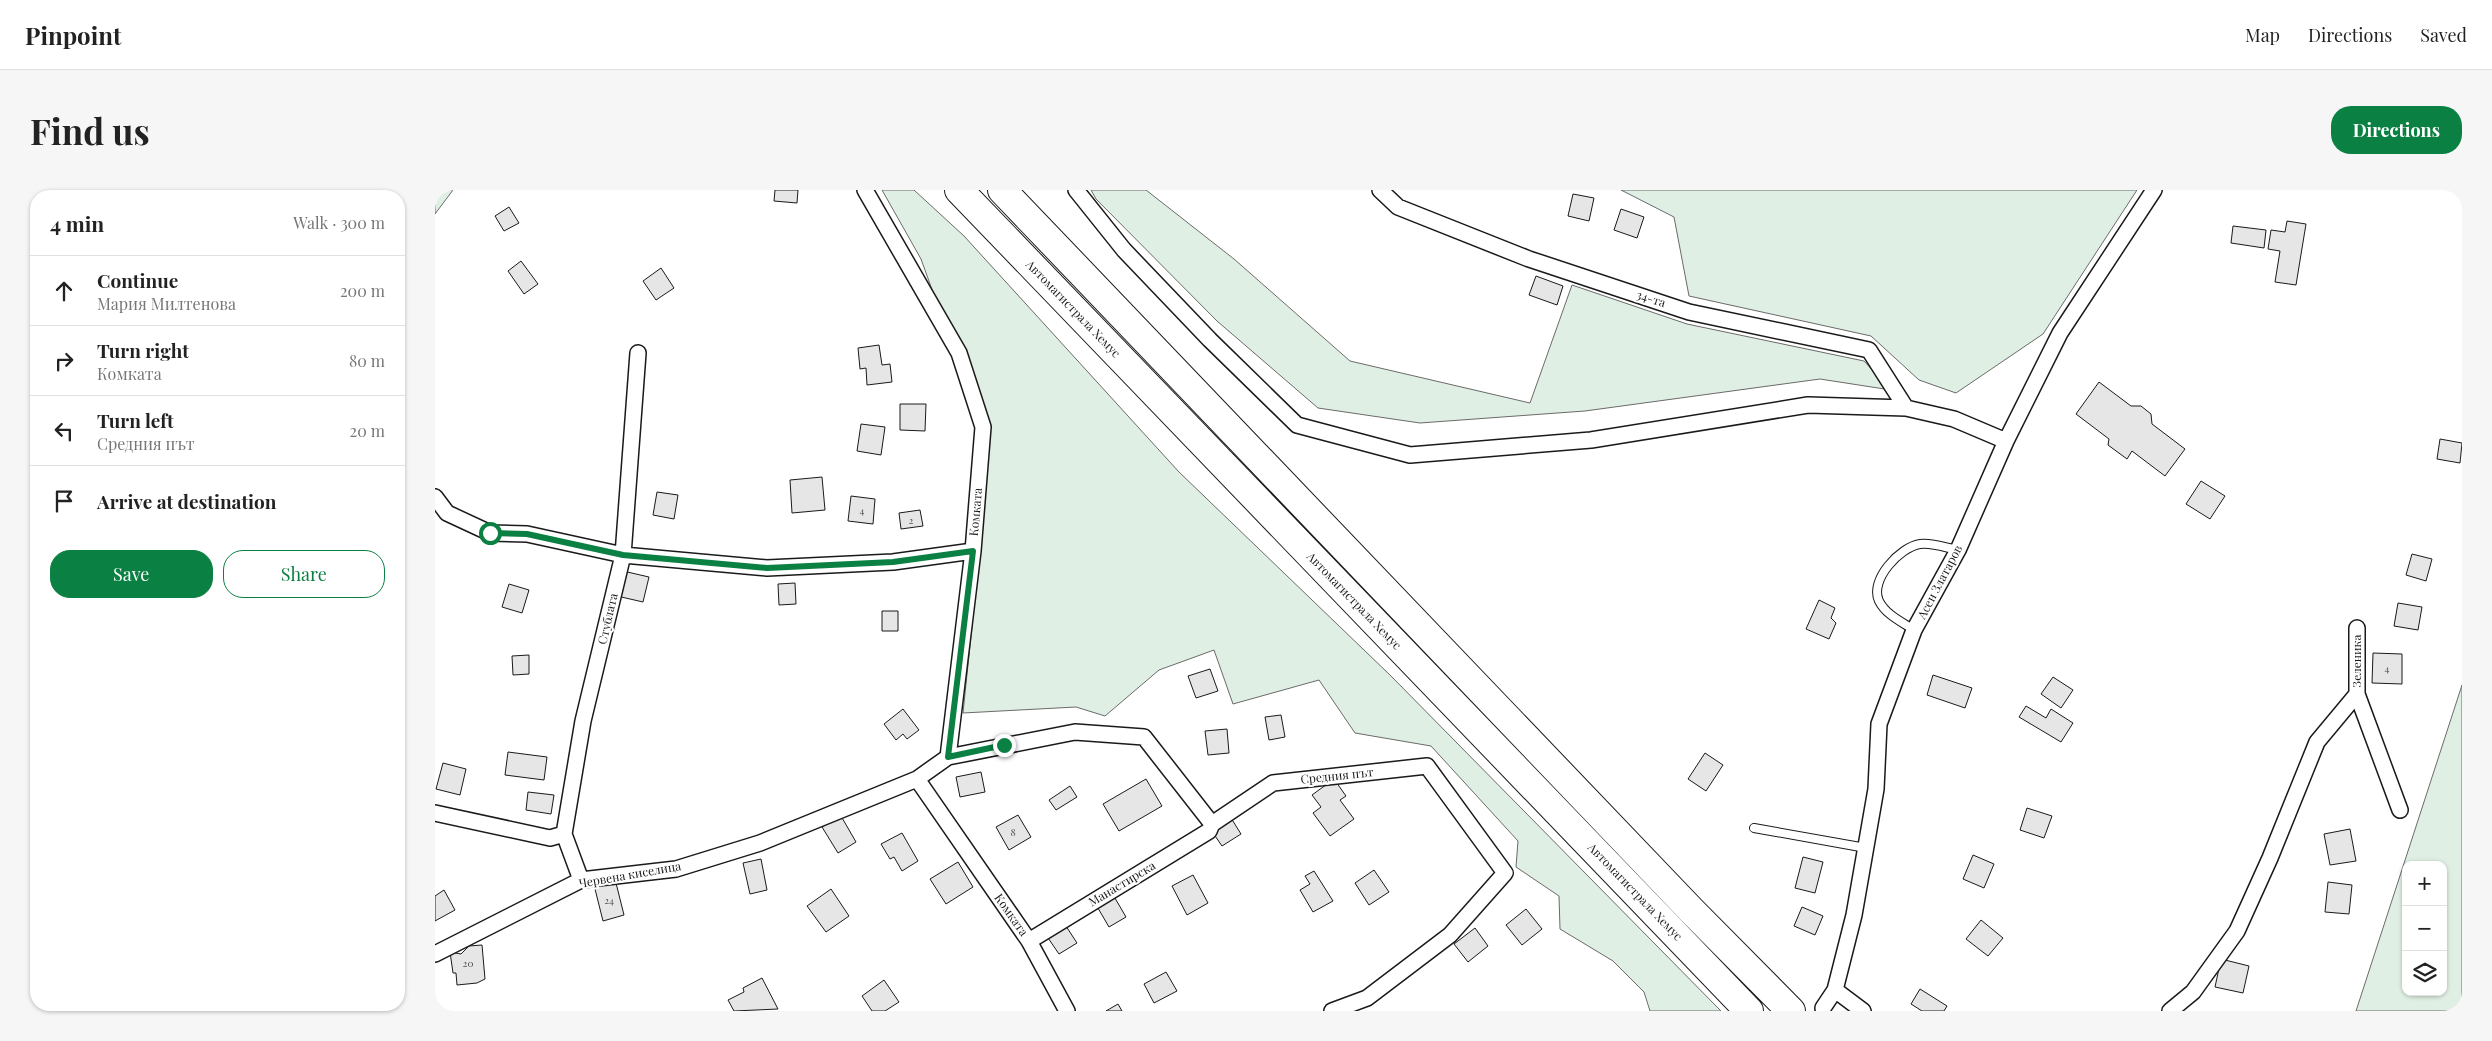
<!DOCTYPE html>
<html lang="en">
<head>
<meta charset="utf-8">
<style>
  :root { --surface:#fff; --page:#f6f6f6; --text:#222; --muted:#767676; --line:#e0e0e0; --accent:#0b8043 }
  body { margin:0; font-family:"Playfair Display",serif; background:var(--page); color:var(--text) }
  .controls { position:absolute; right:15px; bottom:15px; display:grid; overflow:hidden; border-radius:10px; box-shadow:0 1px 4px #0004 }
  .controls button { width:45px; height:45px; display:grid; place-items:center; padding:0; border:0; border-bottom:1px solid var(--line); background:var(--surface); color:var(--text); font:25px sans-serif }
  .stop { position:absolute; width:15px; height:15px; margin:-11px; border:4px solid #0b8043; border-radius:50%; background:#fff }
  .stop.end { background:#0b8043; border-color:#fff; box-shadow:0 1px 5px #0008 }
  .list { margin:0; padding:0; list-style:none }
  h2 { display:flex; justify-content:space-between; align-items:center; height:65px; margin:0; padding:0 20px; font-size:21px }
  h2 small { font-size:16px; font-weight:400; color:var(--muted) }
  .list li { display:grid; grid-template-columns:32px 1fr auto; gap:15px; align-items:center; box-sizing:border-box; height:70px; padding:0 20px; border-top:1px solid var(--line) }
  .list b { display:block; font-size:19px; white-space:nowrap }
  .list p { margin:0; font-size:16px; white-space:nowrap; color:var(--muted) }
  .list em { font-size:16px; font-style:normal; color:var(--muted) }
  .actions { display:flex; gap:10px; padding:15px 20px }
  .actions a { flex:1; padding:11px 0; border:1px solid var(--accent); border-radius:20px; text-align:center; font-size:18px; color:var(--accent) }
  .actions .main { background:var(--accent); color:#fff }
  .icon { flex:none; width:28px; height:28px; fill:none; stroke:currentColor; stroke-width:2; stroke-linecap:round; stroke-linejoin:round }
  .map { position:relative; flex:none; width:2027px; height:821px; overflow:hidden; border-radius:20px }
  header { display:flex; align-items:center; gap:30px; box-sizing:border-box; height:70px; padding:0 25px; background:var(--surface); border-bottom:1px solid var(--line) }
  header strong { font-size:24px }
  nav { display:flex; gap:28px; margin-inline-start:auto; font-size:18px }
  .intro { display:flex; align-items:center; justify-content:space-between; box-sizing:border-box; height:120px; padding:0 30px }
  h1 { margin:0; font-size:35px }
  .button { padding:12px 22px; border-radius:20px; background:var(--accent); color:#fff; font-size:18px; font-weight:700 }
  main { display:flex; gap:30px; padding:0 30px }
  aside { flex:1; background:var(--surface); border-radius:20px; box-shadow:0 1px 4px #0004 }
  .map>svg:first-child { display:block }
  .green { fill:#e0efe3; stroke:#6a6a6a; fill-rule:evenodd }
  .building { fill:#e6e6e6; stroke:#1a1a1a }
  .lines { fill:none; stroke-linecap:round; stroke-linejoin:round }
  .service-casing { stroke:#1a1a1a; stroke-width:10 }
  .minor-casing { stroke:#1a1a1a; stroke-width:18 }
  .motorway-casing { stroke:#1a1a1a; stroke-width:30 }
  .service { stroke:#fff; stroke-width:8 }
  .minor { stroke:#fff; stroke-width:15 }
  .motorway { stroke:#fff; stroke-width:28 }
  .route { stroke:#0b8043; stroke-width:6 }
  .labels { text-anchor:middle; stroke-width:4; stroke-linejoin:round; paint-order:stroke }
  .number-label { font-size:10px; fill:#4d4d4d }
  .street-label { font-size:12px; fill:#1a1a1a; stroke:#fff }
</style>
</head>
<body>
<header>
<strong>Pinpoint</strong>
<nav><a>Map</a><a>Directions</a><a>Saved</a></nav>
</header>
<div class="intro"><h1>Find us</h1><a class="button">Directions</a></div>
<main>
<aside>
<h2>4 min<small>Walk · 300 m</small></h2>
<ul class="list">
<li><svg class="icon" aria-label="ahead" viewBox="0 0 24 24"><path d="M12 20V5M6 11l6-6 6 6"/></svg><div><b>Continue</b><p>Мария Милтенова</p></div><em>200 m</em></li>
<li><svg class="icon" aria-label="right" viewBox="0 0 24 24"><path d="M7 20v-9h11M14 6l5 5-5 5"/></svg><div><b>Turn right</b><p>Комката</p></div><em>80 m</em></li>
<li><svg class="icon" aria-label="left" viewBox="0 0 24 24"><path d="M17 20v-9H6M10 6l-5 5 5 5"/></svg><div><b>Turn left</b><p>Средния път</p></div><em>20 m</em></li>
<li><svg class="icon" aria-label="arrive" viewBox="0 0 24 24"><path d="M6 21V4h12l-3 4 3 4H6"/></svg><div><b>Arrive at destination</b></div></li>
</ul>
<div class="actions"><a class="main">Save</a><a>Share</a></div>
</aside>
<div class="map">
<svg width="2027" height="821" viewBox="0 0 2027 821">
  <rect width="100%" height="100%" fill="#fff"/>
  <path class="green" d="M 0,0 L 18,0 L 0,24 Z
    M 447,0 L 479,0 L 529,46 L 744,282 L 956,486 L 1286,821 L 1215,821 L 1209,802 L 1178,771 L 1125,739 L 1124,706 L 1081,677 L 1083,651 L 996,556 L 920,543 L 884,490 L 798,514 L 779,460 L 724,480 L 670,526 L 641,517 L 528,523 L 546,349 L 541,222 L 486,69 Z
    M 656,0 L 711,0 L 799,69 L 915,171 L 1095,213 L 1137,95 L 1252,134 L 1429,171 L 1456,200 L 1385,189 L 1150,221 L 985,233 L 883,218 L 782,131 L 661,9 Z
    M 1186,0 L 1702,0 L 1608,144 L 1521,203 L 1484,190 L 1436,146 L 1254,106 L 1239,27 Z
    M 2027,495 L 2027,821 L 1921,821 ZM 1971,675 L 2008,675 L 2008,802 L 1971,802 Z"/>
  <path class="building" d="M 340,0 L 363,0 L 362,13 L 339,11 Z
    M 1138,4 L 1159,8 L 1154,31 L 1133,26 Z
    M 74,17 L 84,33 L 69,41 L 60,26 Z
    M 1186,19 L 1209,27 L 1202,48 L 1179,40 Z
    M 1852,31 L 1871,34 L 1861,95 L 1840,92 L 1845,61 L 1833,59 L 1836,40 L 1850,42 Z
    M 1798,36 L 1831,40 L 1829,58 L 1796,53 Z
    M 86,71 L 103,94 L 89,104 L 73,81 Z
    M 226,78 L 239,98 L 221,110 L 208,91 Z
    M 1101,86 L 1128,96 L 1122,115 L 1094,105 Z
    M 444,155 L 447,175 L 455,174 L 457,192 L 432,195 L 431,178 L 425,179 L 423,158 Z
    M 1664,192 L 1696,216 L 1706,216 L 1716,224 L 1717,234 L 1750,259 L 1730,286 L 1697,261 L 1692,269 L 1673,255 L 1674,249 L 1641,224 Z
    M 465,214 L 491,214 L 490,241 L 465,240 Z
    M 426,234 L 450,237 L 446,265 L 422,261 Z
    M 2005,249 L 2027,253 L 2025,273 L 2002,269 Z
    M 387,287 L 390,320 L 357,323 L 355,290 Z
    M 1766,291 L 1790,306 L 1775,329 L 1751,314 Z
    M 222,302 L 243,305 L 239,329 L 218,325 Z
    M 416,306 L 440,309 L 438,334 L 413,331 Z
    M 485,320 L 488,336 L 466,339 L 464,323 Z
    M 1977,364 L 1997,369 L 1991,391 L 1971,385 Z
    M 188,381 L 214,387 L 208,412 L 182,406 Z
    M 360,393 L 361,414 L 344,415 L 343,394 Z
    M 74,394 L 94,400 L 87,423 L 67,417 Z
    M 1384,410 L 1400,418 L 1396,428 L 1401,433 L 1394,449 L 1371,439 Z
    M 1963,413 L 1987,417 L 1983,440 L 1959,436 Z
    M 447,421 L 463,421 L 463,441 L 447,441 Z
    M 1938,463 L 1967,464 L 1967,494 L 1937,493 Z
    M 94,465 L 94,484 L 78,485 L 77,466 Z
    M 775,479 L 783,501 L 761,508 L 753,486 Z
    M 1498,485 L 1537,498 L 1530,518 L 1492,505 Z
    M 1618,487 L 1638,500 L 1626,518 L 1606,504 Z
    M 1591,516 L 1611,528 L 1616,519 L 1638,533 L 1626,552 L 1584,527 Z
    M 468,519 L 484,540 L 472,549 L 468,544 L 461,550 L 449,534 Z
    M 846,525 L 850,547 L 834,550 L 830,527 Z
    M 792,539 L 794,563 L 773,565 L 770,541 Z
    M 73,562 L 112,567 L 109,590 L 70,585 Z
    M 1270,563 L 1288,575 L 1271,601 L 1253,589 Z
    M 8,573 L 31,579 L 25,605 L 1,599 Z
    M 546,582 L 550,602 L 525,607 L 521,587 Z
    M 711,589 L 727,616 L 684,641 L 668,614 Z
    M 899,589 L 911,606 L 905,610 L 919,629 L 895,646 L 878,623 L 886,617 L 877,605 Z
    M 635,596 L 642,607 L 621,620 L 614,610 Z
    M 93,602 L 119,605 L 116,624 L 91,620 Z
    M 1592,618 L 1617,626 L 1609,648 L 1585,640 Z
    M 583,625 L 596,647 L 574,660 L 561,637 Z
    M 406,626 L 421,652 L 403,663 L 387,637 Z
    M 796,628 L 806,644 L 787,656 L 776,640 Z
    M 1915,639 L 1921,671 L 1895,675 L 1889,644 Z
    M 467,643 L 483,671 L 467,681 L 459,667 L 455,669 L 446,654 Z
    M 1538,665 L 1559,674 L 1549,698 L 1528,689 Z
    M 1368,667 L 1388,672 L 1380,703 L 1360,698 Z
    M 326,669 L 332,700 L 315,704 L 308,673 Z
    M 523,672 L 538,697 L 511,714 L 495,689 Z
    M 939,680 L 954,702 L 934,715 L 920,693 Z
    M 879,681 L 898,711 L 878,722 L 865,700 L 875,694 L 870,686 Z
    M 758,685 L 773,713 L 752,725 L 737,696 Z
    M 180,689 L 189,725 L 168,731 L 159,695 Z
    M 1893,692 L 1917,695 L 1914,724 L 1890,722 Z
    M 396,699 L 414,726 L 391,742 L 372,716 Z
    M 9,700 L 20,720 L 0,731 L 0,706 Z
    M 677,703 L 691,727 L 674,737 L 660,713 Z
    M 1367,717 L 1388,726 L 1380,745 L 1359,736 Z
    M 1091,719 L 1107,739 L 1087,755 L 1071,735 Z
    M 1546,730 L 1568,748 L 1553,766 L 1531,749 Z
    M 629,733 L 642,753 L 624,764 L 611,745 Z
    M 1040,738 L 1053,756 L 1033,772 L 1019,754 Z
    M 47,755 L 50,789 L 42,793 L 22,795 L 21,783 L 18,783 L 15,762 L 26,764 L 34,756 Z
    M 1786,769 L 1814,776 L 1808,803 L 1780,797 Z
    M 731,782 L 742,801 L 719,813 L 709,794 Z
    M 327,788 L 343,819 L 299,821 L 293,810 L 309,802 L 308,798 Z
    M 449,790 L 464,812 L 450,821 L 437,821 L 427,806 Z
    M 1485,799 L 1512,816 L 1509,821 L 1487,821 L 1476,814 Z
    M 683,814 L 687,821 L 671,821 Z"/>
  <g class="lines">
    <g class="service-casing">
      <path id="service" d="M 1479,440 C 1467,432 1451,425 1444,411 C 1434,390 1465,357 1485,354 C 1496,352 1512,358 1523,360
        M 1319,638 L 1431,658"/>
    </g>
    <g class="minor-casing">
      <path id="minor" d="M 641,0 L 689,60 L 775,150 L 862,235 L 975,265 L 1156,250 L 1373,215 L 1471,218 L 1519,229 L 1571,251
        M 945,0 L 963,17 L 1094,69 L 1254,122 L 1434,160 L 1471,218
        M 0,307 L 12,323 L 55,343 L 92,344 L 188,365 L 332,378 L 458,372 L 538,361
        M 1922,438 L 1922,504
        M 513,567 L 640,542 L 709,547 L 777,634 L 838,593 L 992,576 L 1070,683 L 1015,745 L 932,808 L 897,821
        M 482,589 L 594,751 L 632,821
        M 0,623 L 115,648 L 129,644
        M 146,690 L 129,644 L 148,531 L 188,365 L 203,163
        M 594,751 L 774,641 L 777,634
        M 0,764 L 146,690 L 241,679 L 325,653 L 482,589 L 513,567 L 538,361 L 548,237 L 524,163 L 430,0
        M 1400,800 L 1428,821
        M 1388,818 L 1400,800 L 1419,725 L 1441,599 L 1444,534 L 1479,440 L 1523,360 L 1571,251 L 1625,143 L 1719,0
        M 1735,821 L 1758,802 L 1802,741 L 1835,668 L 1882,552 L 1922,504 L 1965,620"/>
    </g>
    <g class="motorway-casing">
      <path id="motorway" d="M 524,0 L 1314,821
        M 567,0 L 1256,720 L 1356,821"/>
    </g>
    <use href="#service" class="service"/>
    <use href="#minor" class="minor"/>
    <use href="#motorway" class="motorway"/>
  </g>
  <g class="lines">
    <path class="route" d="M 55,343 L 92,344 L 188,365 L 332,378 L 458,372 L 538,361 L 513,567 L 569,555"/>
  </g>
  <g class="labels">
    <g class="number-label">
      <text x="427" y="324">4</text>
      <text x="476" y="334">2</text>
      <text x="1952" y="482">4</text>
      <text x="578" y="646">8</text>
      <text x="174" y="714">24</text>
      <text x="33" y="777">20</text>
    </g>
    <g class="street-label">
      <text transform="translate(1216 109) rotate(18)" y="4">34-та</text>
      <text transform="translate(638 119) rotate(46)" y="4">Автомагистрала Хемус</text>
      <text transform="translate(541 322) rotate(-85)" y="4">Комката</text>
      <text transform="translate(1505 392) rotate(-62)" y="4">Асен Златаров</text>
      <text transform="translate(919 411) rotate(46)" y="4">Автомагистрала Хемус</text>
      <text transform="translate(173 429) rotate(-77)" y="4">Стублата</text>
      <text transform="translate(1922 471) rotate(-90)" y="4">Зеленика</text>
      <text transform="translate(902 586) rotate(-6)" y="4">Средния път</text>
      <text transform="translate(195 685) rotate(-10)" y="4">Червена киселица</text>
      <text transform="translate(687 694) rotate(-31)" y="4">Манастирска</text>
      <text transform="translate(1200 702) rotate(46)" y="4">Автомагистрала Хемус</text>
      <text transform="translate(576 725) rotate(55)" y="4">Комката</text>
    </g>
  </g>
</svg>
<div class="controls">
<button>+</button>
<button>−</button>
<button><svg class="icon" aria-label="layers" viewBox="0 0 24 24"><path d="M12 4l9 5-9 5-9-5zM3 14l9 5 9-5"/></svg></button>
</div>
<div class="stop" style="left:55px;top:343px"></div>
<div class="stop end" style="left:569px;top:555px"></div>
</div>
</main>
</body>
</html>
